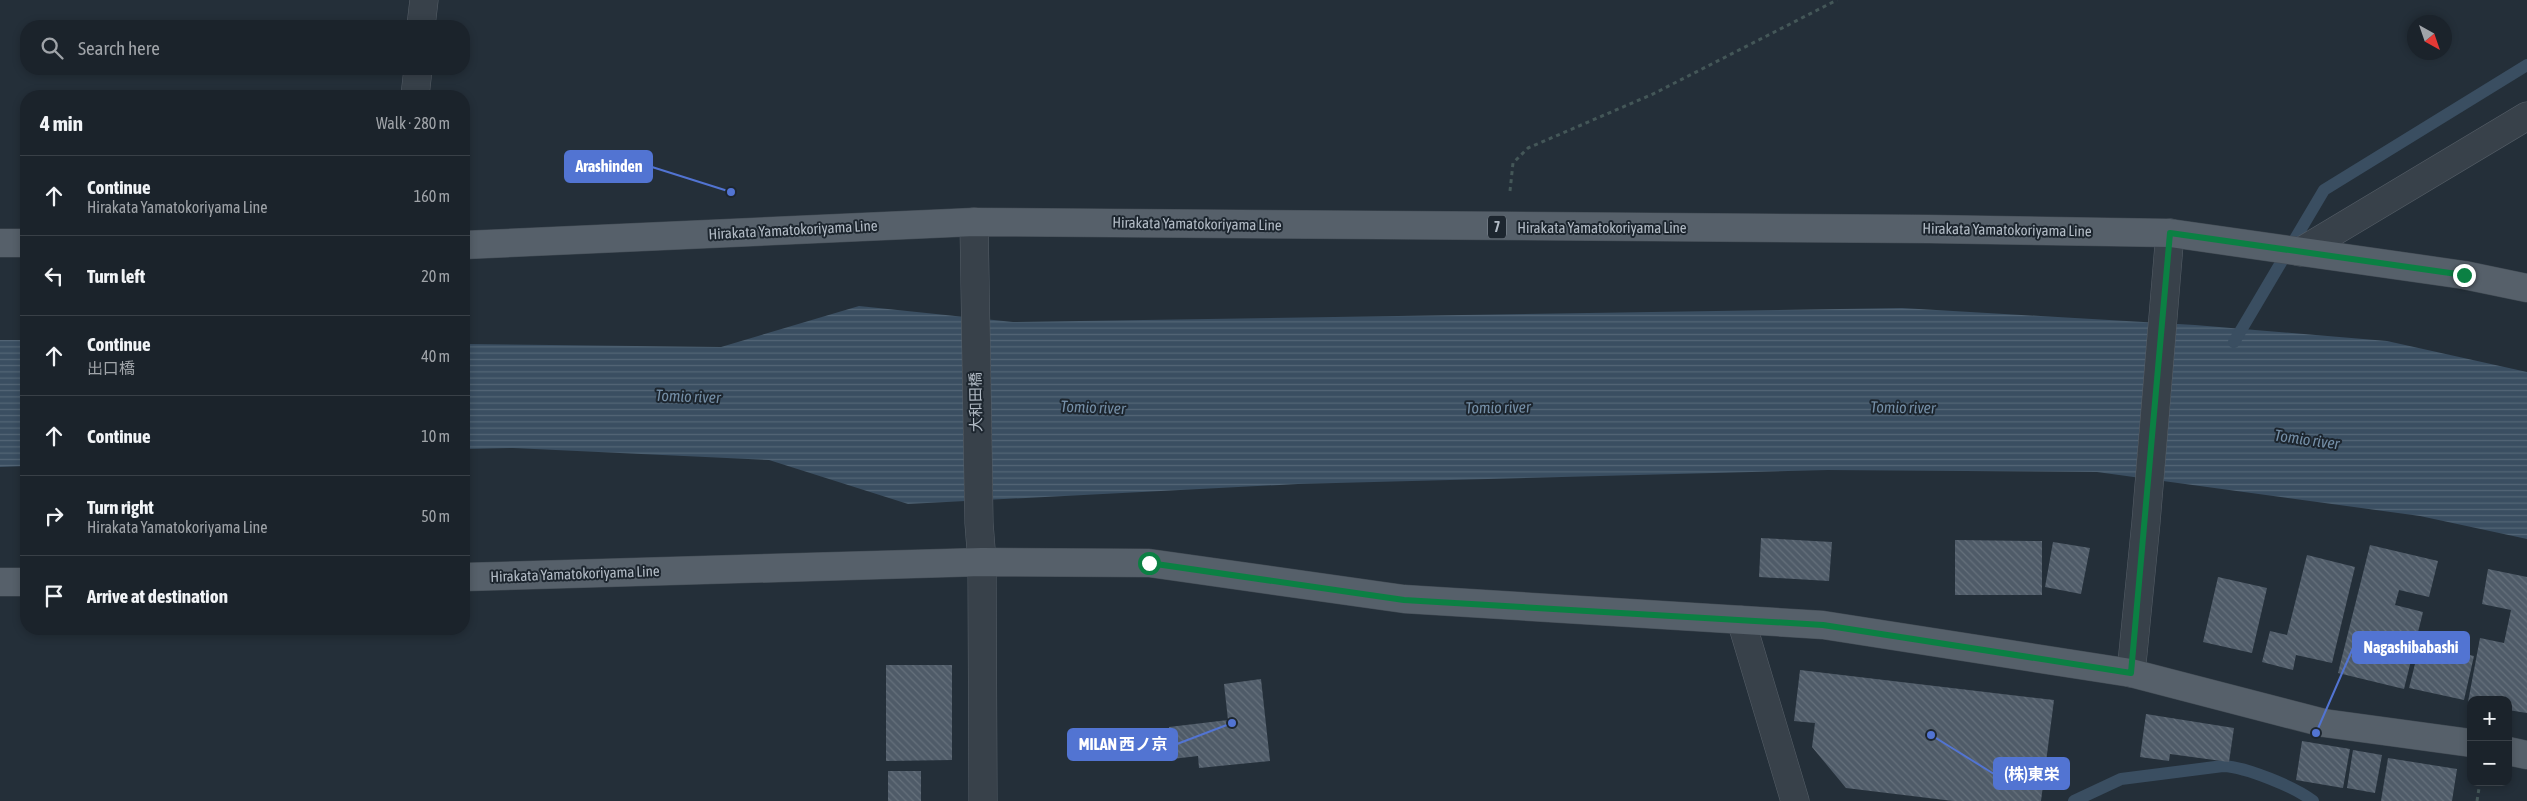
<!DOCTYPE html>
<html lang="en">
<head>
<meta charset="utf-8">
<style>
  :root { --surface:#1b232b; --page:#282f37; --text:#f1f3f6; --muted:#a0a4a9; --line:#394047 }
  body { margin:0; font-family:"Asap Condensed","Noto Sans JP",sans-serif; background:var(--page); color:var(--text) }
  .controls { position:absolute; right:15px; bottom:15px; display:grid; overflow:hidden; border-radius:10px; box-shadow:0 2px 8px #0003 }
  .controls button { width:45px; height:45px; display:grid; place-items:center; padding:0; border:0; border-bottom:1px solid var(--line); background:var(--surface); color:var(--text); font:25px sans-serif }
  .compass { position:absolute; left:2407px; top:15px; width:45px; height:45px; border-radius:50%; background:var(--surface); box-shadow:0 2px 8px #0003; rotate:140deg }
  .stop { position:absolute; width:15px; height:15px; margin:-11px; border:4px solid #0b8043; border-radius:50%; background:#fff }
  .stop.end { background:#0b8043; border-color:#fff; box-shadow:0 1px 5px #0008 }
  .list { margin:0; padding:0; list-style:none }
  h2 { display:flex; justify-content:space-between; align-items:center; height:65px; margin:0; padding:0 20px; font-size:21px }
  h2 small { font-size:16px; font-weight:400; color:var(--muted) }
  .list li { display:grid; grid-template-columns:32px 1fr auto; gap:15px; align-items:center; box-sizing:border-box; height:80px; padding:0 20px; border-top:1px solid var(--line) }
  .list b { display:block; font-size:19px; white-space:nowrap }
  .list p { margin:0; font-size:16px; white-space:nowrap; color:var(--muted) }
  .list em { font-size:16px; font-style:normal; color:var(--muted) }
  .icon { flex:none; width:28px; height:28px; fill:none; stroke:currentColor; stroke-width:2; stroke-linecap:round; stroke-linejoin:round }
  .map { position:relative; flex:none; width:2527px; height:801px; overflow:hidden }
  .search { position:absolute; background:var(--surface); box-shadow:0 2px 8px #0003; left:20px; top:20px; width:450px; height:55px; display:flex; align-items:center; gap:12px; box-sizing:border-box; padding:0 18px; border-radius:20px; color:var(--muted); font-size:19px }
  .panel { position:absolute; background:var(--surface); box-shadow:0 2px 8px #0003; left:20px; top:90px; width:450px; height:545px; border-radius:20px }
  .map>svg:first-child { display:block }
  .water { fill:url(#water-rules) }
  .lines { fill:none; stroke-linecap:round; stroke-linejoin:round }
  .stream { stroke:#3a4e61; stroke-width:12 }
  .building { fill:url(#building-back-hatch) }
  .minor-casing { stroke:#565f68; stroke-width:29 }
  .major-casing { stroke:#414a53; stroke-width:29 }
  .path { stroke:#445758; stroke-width:3; stroke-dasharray:4 4; stroke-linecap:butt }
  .minor { stroke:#38414a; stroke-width:28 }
  .major { stroke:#56606a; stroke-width:28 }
  .route { stroke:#0b8043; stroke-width:6 }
  .labels { text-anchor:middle; stroke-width:4; stroke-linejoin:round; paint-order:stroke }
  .shield { fill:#1d262f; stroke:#868f99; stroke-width:1 }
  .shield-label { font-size:14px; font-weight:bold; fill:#b3bcc6 }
  .street-label { font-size:15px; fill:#b3bcc6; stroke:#1d262f }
  .water-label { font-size:16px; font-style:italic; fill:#758fa7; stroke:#1d262f }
  .leader { fill:none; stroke:#5274d2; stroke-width:2 }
  .callout-dot { fill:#5274d2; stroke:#1d262f; stroke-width:2 }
  .callout { fill:#5274d2; stroke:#5274d2; stroke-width:2 }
  .callout-label { font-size:16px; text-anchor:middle; font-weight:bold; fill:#fff }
</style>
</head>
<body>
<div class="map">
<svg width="2527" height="801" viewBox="0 0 2527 801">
  <defs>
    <pattern id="water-rules" width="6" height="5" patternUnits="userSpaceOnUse" patternTransform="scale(1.25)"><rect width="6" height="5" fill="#3a4e61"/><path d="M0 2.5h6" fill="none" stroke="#546676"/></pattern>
    <pattern id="building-back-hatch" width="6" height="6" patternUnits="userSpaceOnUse" patternTransform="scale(1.25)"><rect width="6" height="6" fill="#4f5b68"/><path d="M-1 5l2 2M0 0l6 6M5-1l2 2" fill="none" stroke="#66717c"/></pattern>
  </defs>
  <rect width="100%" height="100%" fill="#242f39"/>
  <path class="water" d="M 859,306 L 1013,322 L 1902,308 L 2195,325 L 2387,341 L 2527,372 L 2527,539 L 2420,516 L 2097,472 L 1828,470 L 1298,484 L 908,504 L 769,460 L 513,448 L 464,449 L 464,344 L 721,347 Z
    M 0,340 L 26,340 L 26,466 L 0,467 Z"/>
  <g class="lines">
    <path class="stream" d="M 2234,342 L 2324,190 L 2527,65
      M 2074,801 L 2121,779 L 2223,766 C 2246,767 2295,787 2313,801"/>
  </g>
  <path class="building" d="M 1761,538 L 1832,542 L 1829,581 L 1759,577 Z
    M 1955,540 L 2042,541 L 2042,595 L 1955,595 Z
    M 2053,542 L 2090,548 L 2081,594 L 2045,587 Z
    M 2370,545 L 2438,561 L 2429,597 L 2399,590 L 2395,605 L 2423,612 L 2404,689 L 2338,673 Z
    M 2307,555 L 2355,567 L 2332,663 L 2296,655 L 2293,670 L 2262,662 L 2270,631 L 2287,635 Z
    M 2488,569 L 2527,577 L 2527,713 L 2508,710 L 2508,700 L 2471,700 L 2471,702 L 2468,702 L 2480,638 L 2504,643 L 2511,610 L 2482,604 Z
    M 2218,577 L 2267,588 L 2252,653 L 2203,642 Z
    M 2420,644 L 2474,656 L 2464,700 L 2409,688 Z
    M 886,665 L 952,665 L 952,760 L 886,761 Z
    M 1800,670 L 2054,700 L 2041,801 L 1953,801 L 1846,788 L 1812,747 L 1815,723 L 1794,721 Z
    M 1261,679 L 1270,761 L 1199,768 L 1198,756 L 1172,759 L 1169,727 L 1228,720 L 1224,684 Z
    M 2146,714 L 2234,728 L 2229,762 L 2170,754 L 2169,761 L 2140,757 Z
    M 2302,741 L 2350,749 L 2343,788 L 2296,780 Z
    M 2353,750 L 2382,755 L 2375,793 L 2347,788 Z
    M 2388,758 L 2457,769 L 2452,801 L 2381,801 Z
    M 888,771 L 921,771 L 921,801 L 888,801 Z"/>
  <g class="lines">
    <g class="minor-casing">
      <path id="minor" d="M 421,26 L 424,0
        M 415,96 L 418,69
        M 974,222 L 979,523 L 982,562 L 983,801
        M 2300,252 L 2527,116
        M 1741,620 L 1795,801
        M 2131,673 L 2146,522 L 2170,233"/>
    </g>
    <g class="major-casing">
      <path id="major" d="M 0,243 L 26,243
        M 464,245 L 974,222 L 1929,229 L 2170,233 L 2464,275 L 2527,288
        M 464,577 L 982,562 L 1149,563 L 1404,599 L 1823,625 L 2131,673 L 2324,723 L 2471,743
        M 0,582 L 26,582
        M 2508,751 L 2527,755"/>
    </g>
    <path class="path" d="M 1510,191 L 1513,163 L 1528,148 L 1653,94 L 1837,0
      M 2477,801 L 2480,782"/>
    <use href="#minor" class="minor"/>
    <use href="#major" class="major"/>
  </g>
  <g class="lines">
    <path class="route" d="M 1149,563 L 1404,600 L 1823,625 L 2131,673 L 2170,233 L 2464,275"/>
  </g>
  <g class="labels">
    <rect class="shield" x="1488" y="215.5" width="18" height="23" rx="4"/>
    <g class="shield-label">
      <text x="1497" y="232">7</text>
    </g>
    <g class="street-label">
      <text transform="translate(1197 224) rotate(1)" y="5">Hirakata Yamatokoriyama Line</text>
      <text x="1602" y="233">Hirakata Yamatokoriyama Line</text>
      <text transform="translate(793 230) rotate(-3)" y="5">Hirakata Yamatokoriyama Line</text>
      <text transform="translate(2007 230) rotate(1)" y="5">Hirakata Yamatokoriyama Line</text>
      <text transform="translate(976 402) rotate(-91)" y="5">大和田橋</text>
      <text transform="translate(575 574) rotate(-2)" y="5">Hirakata Yamatokoriyama Line</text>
    </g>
    <g class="water-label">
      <text transform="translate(688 396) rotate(2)" y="6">Tomio river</text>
      <text transform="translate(1093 407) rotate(2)" y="6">Tomio river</text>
      <text transform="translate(1498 407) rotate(-1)" y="6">Tomio river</text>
      <text transform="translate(1903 407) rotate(1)" y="6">Tomio river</text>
      <text transform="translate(2307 439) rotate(8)" y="6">Tomio river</text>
    </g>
  </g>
  <path class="leader" d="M731 192L652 167M2316 733L2353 648M1232 723L1177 744M1931 735L1994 774"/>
  <g class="callout-dot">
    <circle cx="731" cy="192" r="5"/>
    <circle cx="2316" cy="733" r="5"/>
    <circle cx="1232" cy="723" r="5"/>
    <circle cx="1931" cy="735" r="5"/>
  </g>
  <g class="callout">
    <rect x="565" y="151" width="87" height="31" rx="5"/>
    <rect x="2353" y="632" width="116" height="31" rx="5"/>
    <rect x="1068" y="729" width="109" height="31" rx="5"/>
    <rect x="1994" y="758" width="75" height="31" rx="5"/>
  </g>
  <g class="callout-label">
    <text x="609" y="172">Arashinden</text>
    <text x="2411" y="653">Nagashibabashi</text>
    <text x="1123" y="750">MILAN 西ノ京</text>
    <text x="2032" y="780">(株)東栄</text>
  </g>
</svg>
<div class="controls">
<button>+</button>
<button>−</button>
</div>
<svg class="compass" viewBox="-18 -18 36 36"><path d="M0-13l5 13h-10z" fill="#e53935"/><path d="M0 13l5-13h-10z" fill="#a0a4a9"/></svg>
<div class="stop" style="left:1149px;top:563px"></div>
<div class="stop end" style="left:2464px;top:275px"></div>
<div class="search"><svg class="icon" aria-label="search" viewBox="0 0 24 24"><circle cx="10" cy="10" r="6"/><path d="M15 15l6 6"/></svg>Search here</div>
<section class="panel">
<h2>4 min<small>Walk · 280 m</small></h2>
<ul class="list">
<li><svg class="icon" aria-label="ahead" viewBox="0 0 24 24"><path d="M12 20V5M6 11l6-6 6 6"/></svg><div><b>Continue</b><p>Hirakata Yamatokoriyama Line</p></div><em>160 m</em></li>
<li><svg class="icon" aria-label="left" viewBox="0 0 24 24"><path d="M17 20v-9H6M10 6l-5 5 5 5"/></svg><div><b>Turn left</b></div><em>20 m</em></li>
<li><svg class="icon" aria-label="ahead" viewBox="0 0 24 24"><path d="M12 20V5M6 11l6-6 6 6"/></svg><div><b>Continue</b><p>出口橋</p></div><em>40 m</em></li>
<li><svg class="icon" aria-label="ahead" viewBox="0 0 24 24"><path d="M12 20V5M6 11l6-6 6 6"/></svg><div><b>Continue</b></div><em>10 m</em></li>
<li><svg class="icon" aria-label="right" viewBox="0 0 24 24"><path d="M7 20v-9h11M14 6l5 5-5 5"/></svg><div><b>Turn right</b><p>Hirakata Yamatokoriyama Line</p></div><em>50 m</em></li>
<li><svg class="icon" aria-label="arrive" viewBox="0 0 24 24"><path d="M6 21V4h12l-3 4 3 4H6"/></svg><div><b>Arrive at destination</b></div></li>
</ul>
</section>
</div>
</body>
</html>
